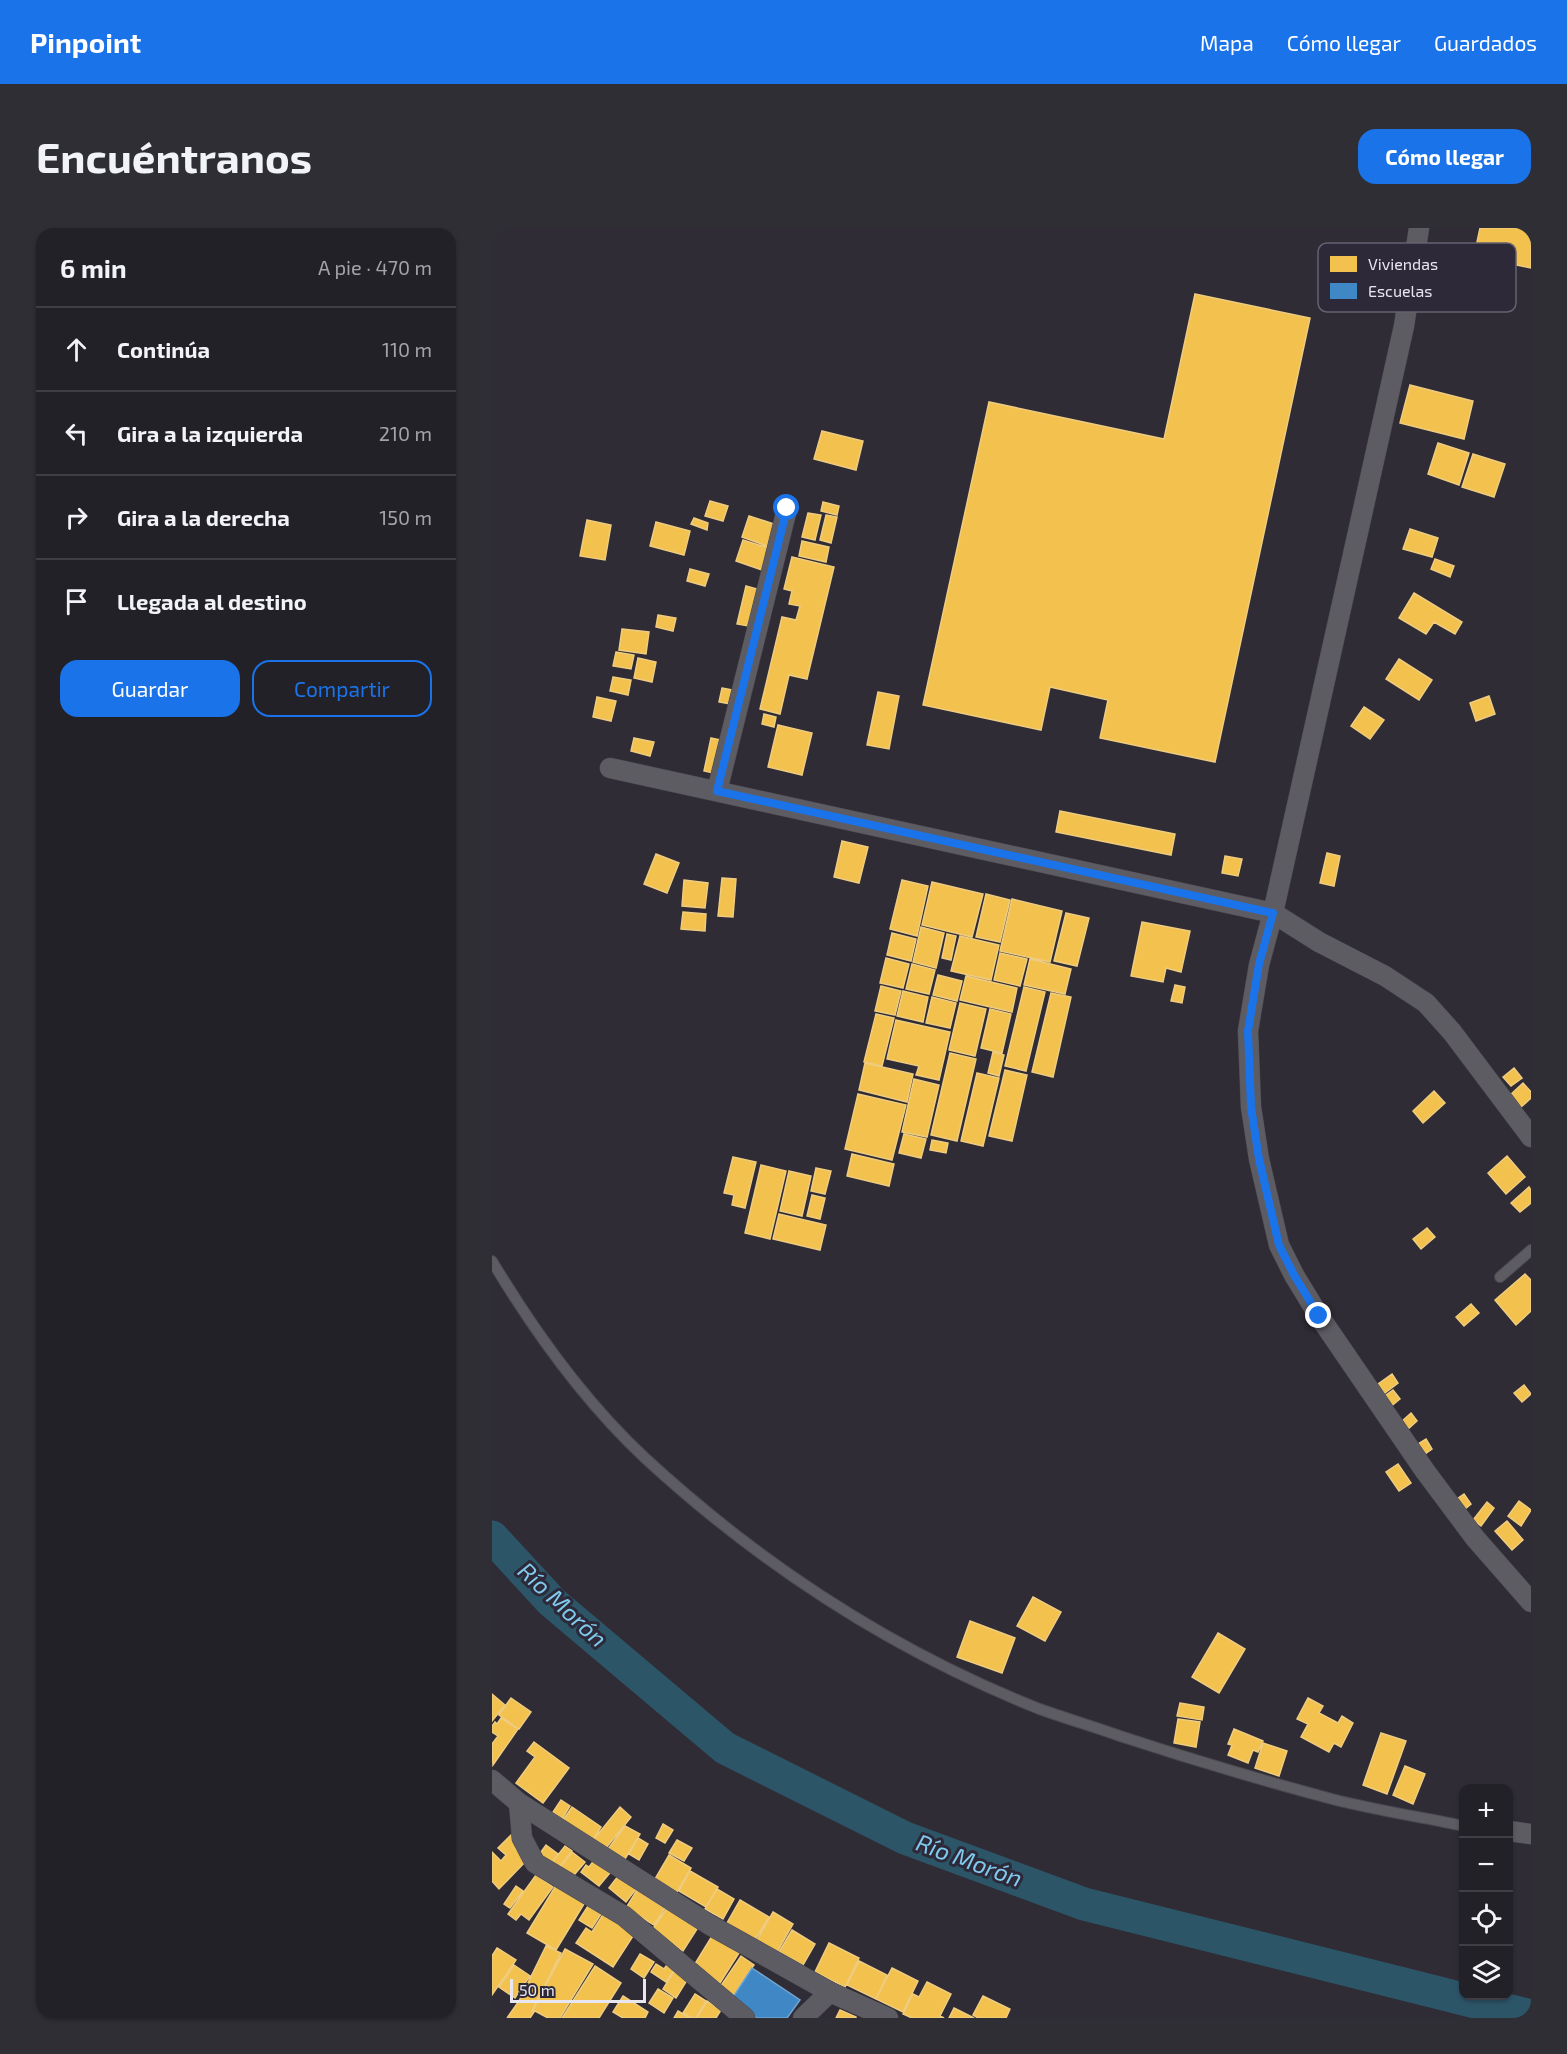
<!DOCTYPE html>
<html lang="es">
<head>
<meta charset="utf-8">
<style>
  :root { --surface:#232128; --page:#2f2e34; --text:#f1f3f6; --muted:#a3a3a8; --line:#403e45; --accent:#1a73e8 }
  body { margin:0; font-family:"Exo 2",sans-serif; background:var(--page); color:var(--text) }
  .controls { position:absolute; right:18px; bottom:18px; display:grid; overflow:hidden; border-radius:12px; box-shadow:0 2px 4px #0004 }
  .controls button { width:54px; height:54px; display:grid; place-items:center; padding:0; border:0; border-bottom:2px solid var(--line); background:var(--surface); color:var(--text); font:30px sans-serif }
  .scale { position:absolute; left:18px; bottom:15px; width:136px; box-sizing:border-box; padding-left:6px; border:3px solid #e8e6f1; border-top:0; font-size:16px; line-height:21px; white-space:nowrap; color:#e8e6f1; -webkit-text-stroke:4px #2d2939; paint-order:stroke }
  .stop { position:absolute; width:18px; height:18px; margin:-14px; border:4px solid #1a73e8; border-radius:50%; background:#fff }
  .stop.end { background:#1a73e8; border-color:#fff; box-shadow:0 2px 6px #0008 }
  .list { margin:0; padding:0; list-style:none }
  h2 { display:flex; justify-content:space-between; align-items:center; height:78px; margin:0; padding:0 24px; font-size:26px }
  h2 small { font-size:20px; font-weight:400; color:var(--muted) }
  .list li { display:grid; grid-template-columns:39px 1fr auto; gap:18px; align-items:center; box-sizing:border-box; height:84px; padding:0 24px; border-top:2px solid var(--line) }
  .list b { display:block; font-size:22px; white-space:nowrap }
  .list em { font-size:20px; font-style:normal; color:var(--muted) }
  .actions { display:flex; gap:12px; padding:18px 24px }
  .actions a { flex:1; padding:14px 0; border:2px solid var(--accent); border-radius:18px; text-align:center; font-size:21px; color:var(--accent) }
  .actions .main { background:var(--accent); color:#fff }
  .icon { flex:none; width:33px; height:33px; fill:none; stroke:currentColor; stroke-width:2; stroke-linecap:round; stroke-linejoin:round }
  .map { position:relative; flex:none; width:1039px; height:1790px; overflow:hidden; border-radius:18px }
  header { display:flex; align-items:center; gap:36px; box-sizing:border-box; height:84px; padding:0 30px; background:var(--accent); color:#fff }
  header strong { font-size:28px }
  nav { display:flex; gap:33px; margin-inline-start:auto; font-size:21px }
  .intro { display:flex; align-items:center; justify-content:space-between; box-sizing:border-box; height:144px; padding:0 36px }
  h1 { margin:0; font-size:42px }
  .button { padding:15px 27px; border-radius:18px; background:var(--accent); color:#fff; font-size:21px; font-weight:700 }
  main { display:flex; gap:36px; padding:0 36px }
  aside { flex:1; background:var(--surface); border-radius:18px; box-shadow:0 2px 4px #0004 }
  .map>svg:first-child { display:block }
  .homes { fill:#f2c14e; stroke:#efcc7f; stroke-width:1.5 }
  .schools { fill:#3f88c5; stroke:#72a4d2; stroke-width:1.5 }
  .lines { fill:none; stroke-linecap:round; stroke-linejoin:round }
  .river { stroke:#2d5568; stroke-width:33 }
  .lane-casing { stroke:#4a484f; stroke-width:12 }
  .street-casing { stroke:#4a484f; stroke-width:21 }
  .lane { stroke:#5e5c63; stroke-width:10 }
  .street { stroke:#5e5c63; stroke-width:20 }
  .route { stroke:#1a73e8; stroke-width:8 }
  .labels { text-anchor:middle; stroke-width:6; stroke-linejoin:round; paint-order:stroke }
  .water-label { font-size:24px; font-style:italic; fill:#7fc9ec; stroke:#2d2939 }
  .key { fill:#2d2939; stroke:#656270; stroke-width:1.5 }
  .key-label { font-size:16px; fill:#e8e6f1 }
</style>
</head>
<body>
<header>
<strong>Pinpoint</strong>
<nav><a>Mapa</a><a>Cómo llegar</a><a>Guardados</a></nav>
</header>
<div class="intro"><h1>Encuéntranos</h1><a class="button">Cómo llegar</a></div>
<main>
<aside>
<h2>6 min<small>A pie · 470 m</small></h2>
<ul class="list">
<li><svg class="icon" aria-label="ahead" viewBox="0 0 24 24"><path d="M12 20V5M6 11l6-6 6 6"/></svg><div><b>Continúa</b></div><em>110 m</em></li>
<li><svg class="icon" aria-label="left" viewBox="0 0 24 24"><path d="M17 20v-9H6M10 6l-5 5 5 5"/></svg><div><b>Gira a la izquierda</b></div><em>210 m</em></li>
<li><svg class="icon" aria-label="right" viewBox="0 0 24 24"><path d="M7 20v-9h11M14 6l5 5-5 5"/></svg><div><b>Gira a la derecha</b></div><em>150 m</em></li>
<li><svg class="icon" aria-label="arrive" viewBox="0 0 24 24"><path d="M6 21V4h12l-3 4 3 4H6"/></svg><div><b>Llegada al destino</b></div></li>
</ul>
<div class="actions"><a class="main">Guardar</a><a>Compartir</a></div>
</aside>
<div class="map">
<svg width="1039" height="1790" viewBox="0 0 1039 1790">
  <rect width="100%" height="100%" fill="#2f2c36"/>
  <path class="homes" d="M 988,0 L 1039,0 L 1039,40 L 982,28 Z
    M 703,66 L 818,90 L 723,534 L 608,510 L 616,472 L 558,459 L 549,502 L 431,477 L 497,174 L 672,211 Z
    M 918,157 L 981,173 L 972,211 L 908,195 Z
    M 330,203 L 371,213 L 364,242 L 322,231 Z
    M 946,215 L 977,225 L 967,257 L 936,246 Z
    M 981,226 L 1013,236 L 1002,269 L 970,259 Z
    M 218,273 L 236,278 L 231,293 L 213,288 Z
    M 331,274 L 347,278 L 345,287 L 329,283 Z
    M 316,285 L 329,287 L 323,312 L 310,309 Z
    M 334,287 L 345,289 L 339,315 L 328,312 Z
    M 257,288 L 282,296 L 275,318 L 250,309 Z
    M 202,290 L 216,295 L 215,302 L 199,296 Z
    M 95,292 L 119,297 L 113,332 L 88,328 Z
    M 164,294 L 198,303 L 192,327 L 158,318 Z
    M 918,301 L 946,310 L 940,329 L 911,321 Z
    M 251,312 L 277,320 L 270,342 L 244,333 Z
    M 310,313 L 337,319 L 334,334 L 307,328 Z
    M 300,329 L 342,339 L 315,451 L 297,447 L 288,486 L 268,481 L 290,389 L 304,392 L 308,378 L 297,376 L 300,363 L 292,361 Z
    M 943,331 L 962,338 L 958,349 L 939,341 Z
    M 198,341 L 217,346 L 213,358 L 195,353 Z
    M 254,358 L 265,361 L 256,398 L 245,396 Z
    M 922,365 L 970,394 L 963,406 L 942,394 L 934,406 L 907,390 Z
    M 166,387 L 184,390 L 181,403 L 164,399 Z
    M 130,401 L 157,404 L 154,426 L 127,422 Z
    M 124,424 L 142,427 L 139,441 L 121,438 Z
    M 146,430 L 164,434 L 160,454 L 142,450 Z
    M 907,431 L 940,452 L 927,472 L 894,451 Z
    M 121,449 L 139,452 L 136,467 L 118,463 Z
    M 230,460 L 246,463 L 243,477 L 227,474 Z
    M 386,464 L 407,468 L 397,521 L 375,517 Z
    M 997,468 L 1003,486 L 984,493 L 978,475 Z
    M 105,469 L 124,473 L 119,493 L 101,489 Z
    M 872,479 L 892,492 L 878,511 L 859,498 Z
    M 272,486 L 284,489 L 282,499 L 270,496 Z
    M 286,497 L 320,505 L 310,547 L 276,539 Z
    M 142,510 L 162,514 L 158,528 L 139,523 Z
    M 219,510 L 229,512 L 222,545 L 212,543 Z
    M 568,583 L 683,606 L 679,627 L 564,604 Z
    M 350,613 L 376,619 L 367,655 L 342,649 Z
    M 835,625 L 848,628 L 842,658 L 828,655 Z
    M 164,626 L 187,635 L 175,665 L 152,656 Z
    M 733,628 L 750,631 L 746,648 L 730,645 Z
    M 230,650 L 244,651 L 241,689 L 226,688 Z
    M 192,652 L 216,655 L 213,680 L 190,678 Z
    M 410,652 L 436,658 L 425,708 L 398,701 Z
    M 440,654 L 491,666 L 480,709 L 430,697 Z
    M 494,666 L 518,672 L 508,714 L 484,709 Z
    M 520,671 L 570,683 L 558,734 L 508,723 Z
    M 191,684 L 214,686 L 213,703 L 189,701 Z
    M 574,685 L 597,690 L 585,738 L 562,733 Z
    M 650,694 L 698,703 L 689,744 L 674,740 L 671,754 L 639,748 Z
    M 429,699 L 452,705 L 444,740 L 421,734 Z
    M 400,705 L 424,711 L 419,733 L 395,727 Z
    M 455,706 L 464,708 L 459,732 L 450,730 Z
    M 468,708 L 507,717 L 499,752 L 459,743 Z
    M 508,725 L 535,731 L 528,758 L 502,752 Z
    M 394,730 L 417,736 L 411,760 L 388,755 Z
    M 538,731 L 579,741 L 573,766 L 532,757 Z
    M 420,736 L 443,742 L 437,766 L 414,761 Z
    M 446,747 L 470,753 L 465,773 L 441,767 Z
    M 474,748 L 525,760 L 520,784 L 468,772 Z
    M 683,757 L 693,759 L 690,775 L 679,773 Z
    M 389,758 L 409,763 L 403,787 L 383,783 Z
    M 532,759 L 553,764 L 534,843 L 513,838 Z
    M 411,763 L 436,769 L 431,794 L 405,788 Z
    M 559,765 L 579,769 L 561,849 L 540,844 Z
    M 440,769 L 464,775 L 458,800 L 434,795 Z
    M 468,775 L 494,781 L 483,828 L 457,822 Z
    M 498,781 L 519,786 L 510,825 L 489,820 Z
    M 384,786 L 402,790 L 390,838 L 372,834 Z
    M 404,792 L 458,804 L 447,852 L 424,847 L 427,838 L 395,831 Z
    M 501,824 L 512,827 L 507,848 L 496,845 Z
    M 458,825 L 484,831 L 465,913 L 439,907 Z
    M 373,835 L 421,846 L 415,874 L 367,862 Z
    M 1022,840 L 1030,850 L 1019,858 L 1011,849 Z
    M 513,842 L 535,847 L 520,913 L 497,908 Z
    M 485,845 L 507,850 L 491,918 L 469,913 Z
    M 422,851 L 447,857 L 435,909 L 410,904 Z
    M 1031,855 L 1039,864 L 1039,870 L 1027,881 L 1017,868 Z
    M 942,863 L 953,875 L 931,895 L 921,883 Z
    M 366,866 L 414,877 L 400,932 L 353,921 Z
    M 412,906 L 434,911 L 429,930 L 407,925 Z
    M 440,912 L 456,915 L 454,925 L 438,922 Z
    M 360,926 L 402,936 L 397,958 L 355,948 Z
    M 1015,928 L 1033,949 L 1014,966 L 996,945 Z
    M 241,929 L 264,934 L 253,980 L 240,977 L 242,967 L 232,965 Z
    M 269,937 L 294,943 L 278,1011 L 253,1005 Z
    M 324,940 L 339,943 L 333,966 L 319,963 Z
    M 297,943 L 319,948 L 310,988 L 288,983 Z
    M 1037,959 L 1039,962 L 1039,975 L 1028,984 L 1019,975 Z
    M 320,967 L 333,970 L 328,991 L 315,988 Z
    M 287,986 L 334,997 L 328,1022 L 281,1011 Z
    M 935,1000 L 943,1009 L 929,1021 L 921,1011 Z
    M 1033,1046 L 1039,1052 L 1039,1083 L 1024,1097 L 1003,1072 Z
    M 979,1076 L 987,1085 L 972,1098 L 964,1089 Z
    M 900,1146 L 906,1155 L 889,1168 L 882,1159 Z
    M 1032,1157 L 1039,1166 L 1030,1174 L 1022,1165 Z
    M 901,1162 L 908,1171 L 897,1180 L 890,1170 Z
    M 919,1185 L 925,1193 L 915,1202 L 908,1195 Z
    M 934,1211 L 940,1221 L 933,1226 L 926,1216 Z
    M 906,1236 L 919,1255 L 907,1263 L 894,1244 Z
    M 972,1266 L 979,1276 L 973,1281 L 965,1271 Z
    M 1027,1273 L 1039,1282 L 1029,1298 L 1016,1288 Z
    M 995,1274 L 1002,1280 L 989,1298 L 981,1292 Z
    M 1015,1293 L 1031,1312 L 1020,1322 L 1003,1303 Z
    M 541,1369 L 569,1384 L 553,1413 L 525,1398 Z
    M 478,1393 L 523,1410 L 510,1445 L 465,1429 Z
    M 726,1405 L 753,1421 L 727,1465 L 700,1449 Z
    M 0,1466 L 13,1477 L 0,1493 Z
    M 19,1470 L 39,1484 L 27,1501 L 7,1487 Z
    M 816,1470 L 831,1478 L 827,1485 L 846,1495 L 850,1488 L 861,1495 L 849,1519 L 842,1515 L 837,1524 L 809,1509 L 816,1496 L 805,1491 Z
    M 688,1475 L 712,1479 L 710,1492 L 685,1488 Z
    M 9,1490 L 26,1501 L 1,1537 L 0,1516 L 6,1508 L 0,1504 L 0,1498 L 3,1494 L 5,1496 Z
    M 686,1491 L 708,1494 L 704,1519 L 682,1515 Z
    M 742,1501 L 771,1513 L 766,1524 L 761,1522 L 756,1535 L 736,1527 L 740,1517 L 736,1516 Z
    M 889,1505 L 914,1513 L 895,1566 L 871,1557 Z
    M 42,1514 L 77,1540 L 51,1575 L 24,1555 L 43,1529 L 35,1523 Z
    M 771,1515 L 795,1523 L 787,1548 L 763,1540 Z
    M 913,1538 L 933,1546 L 921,1576 L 901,1567 Z
    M 69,1572 L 78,1578 L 70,1591 L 61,1584 Z
    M 80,1579 L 109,1599 L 101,1612 L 71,1592 Z
    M 128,1579 L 139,1589 L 114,1620 L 102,1611 Z
    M 171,1596 L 181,1602 L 173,1615 L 164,1610 Z
    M 133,1598 L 148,1606 L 133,1631 L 116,1621 Z
    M 21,1605 L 29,1614 L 23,1620 L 35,1632 L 7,1661 L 0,1653 L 0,1624 L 9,1633 L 14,1627 L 6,1620 Z
    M 146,1610 L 156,1616 L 147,1632 L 137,1626 Z
    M 185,1612 L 200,1620 L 192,1633 L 177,1625 Z
    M 54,1617 L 66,1626 L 58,1637 L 46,1628 Z
    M 73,1618 L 80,1623 L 65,1642 L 58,1637 Z
    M 80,1624 L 93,1634 L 77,1653 L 65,1643 Z
    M 106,1627 L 122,1640 L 107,1658 L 89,1644 L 94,1637 L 97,1639 Z
    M 177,1627 L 199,1640 L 185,1664 L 163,1651 Z
    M 130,1643 L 144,1661 L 134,1674 L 117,1660 Z
    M 198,1643 L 226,1659 L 214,1679 L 187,1663 Z
    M 44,1647 L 61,1659 L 37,1692 L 29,1686 L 24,1692 L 16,1686 Z
    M 66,1654 L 95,1671 L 64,1722 L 35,1705 Z
    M 24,1658 L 31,1663 L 18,1680 L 12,1676 Z
    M 225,1661 L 242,1671 L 231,1691 L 213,1681 Z
    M 145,1662 L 173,1680 L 162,1697 L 134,1680 Z
    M 248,1672 L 277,1689 L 263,1712 L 235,1695 Z
    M 96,1678 L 109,1686 L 100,1700 L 87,1692 Z
    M 175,1680 L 205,1701 L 191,1723 L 160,1702 Z
    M 281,1684 L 301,1696 L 284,1726 L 264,1714 Z
    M 112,1685 L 143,1705 L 121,1739 L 84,1715 L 94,1700 L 100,1704 Z
    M 300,1702 L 323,1716 L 311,1737 L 287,1724 Z
    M 220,1708 L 247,1725 L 228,1755 L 201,1739 Z
    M 337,1715 L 367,1730 L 353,1759 L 323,1744 Z
    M 54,1718 L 69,1725 L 40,1783 L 42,1784 L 38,1790 L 15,1790 L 27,1773 Z
    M 5,1720 L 24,1732 L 0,1767 L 0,1728 Z
    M 73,1721 L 101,1736 L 68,1790 L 56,1790 L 41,1782 Z
    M 148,1726 L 162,1734 L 152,1750 L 139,1741 Z
    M 249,1728 L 262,1737 L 241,1768 L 228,1759 Z
    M 367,1733 L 395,1747 L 384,1771 L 355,1757 Z
    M 177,1734 L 184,1739 L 174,1754 L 159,1744 L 164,1736 L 172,1741 Z
    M 22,1737 L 38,1748 L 23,1770 L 7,1759 Z
    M 103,1738 L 129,1755 L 107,1790 L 70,1790 Z
    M 184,1740 L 197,1749 L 184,1770 L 171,1761 Z
    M 400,1740 L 426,1753 L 411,1784 L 384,1771 Z
    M 435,1754 L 459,1766 L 448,1788 L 452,1790 L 420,1790 L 411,1786 L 421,1766 L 427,1769 Z
    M 166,1761 L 181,1770 L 172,1785 L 157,1775 Z
    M 203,1766 L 214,1773 L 204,1790 L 200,1790 L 191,1785 Z
    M 131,1768 L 156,1784 L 153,1790 L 131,1790 L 121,1784 Z
    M 491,1768 L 518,1781 L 514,1790 L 486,1790 L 481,1787 Z
    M 215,1773 L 229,1782 L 224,1790 L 205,1790 Z
    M 462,1780 L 482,1790 L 457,1790 Z
    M 348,1782 L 364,1789 L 364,1790 L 344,1790 Z
    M 186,1783 L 198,1790 L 182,1790 Z"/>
  <path class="schools" d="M 260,1740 L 308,1772 L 295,1790 L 265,1790 L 239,1772 Z"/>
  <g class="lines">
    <path class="river" d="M 0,1309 L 60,1374 L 233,1520 L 413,1610 L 592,1676 L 1039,1788"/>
    <g class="lane-casing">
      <path id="lane" d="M 0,1033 C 42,1103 93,1174 153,1230 C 268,1336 400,1422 545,1480 C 572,1490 600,1498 628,1508 C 698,1531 769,1552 840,1571 C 883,1582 928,1589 972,1598
        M 1008,1049 L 1039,1022"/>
    </g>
    <g class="street-casing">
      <path id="street" d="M 927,0 L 912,98 L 781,685 L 767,737 L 756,803 L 759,879 L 767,931 L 787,1017 L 802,1047 L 827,1088 L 933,1243 L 983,1310 L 1039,1374
        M 118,540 L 781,685 L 827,714 L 893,748 L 934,775 L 960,804 L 1039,909
        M 225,563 L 295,281
        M 0,1552 L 27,1575 L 218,1697 L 338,1764 L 396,1790
        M 27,1575 L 30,1610 L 43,1635 L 132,1688 L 253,1790
        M 1017,1603 L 1039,1606
        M 311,1790 L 338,1764"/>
    </g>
    <use href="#lane" class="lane"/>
    <use href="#street" class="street"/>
  </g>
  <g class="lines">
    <path class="route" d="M 295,280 L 225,563 L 781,685 L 767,736 L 756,803 L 759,879 L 767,931 L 787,1017 L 802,1047 L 827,1088"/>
  </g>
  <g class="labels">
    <g class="water-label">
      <text transform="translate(70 1377) rotate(43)" y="8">Río Morón</text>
      <text transform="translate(477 1633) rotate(20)" y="8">Río Morón</text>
    </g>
  </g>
  <rect x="826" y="15" width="198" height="69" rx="9" class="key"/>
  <rect x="838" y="28" width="27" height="16" fill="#f2c14e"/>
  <rect x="838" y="55" width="27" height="16" fill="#3f88c5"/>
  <g class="key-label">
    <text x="876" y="42">Viviendas</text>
    <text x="876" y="69">Escuelas</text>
  </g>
</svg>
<div class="controls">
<button>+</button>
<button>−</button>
<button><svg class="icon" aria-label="locate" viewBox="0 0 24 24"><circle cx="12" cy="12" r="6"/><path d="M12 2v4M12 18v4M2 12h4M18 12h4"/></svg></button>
<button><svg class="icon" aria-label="layers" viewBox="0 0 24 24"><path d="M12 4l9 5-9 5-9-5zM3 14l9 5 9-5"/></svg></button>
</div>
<div class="scale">50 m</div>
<div class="stop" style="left:295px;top:280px"></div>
<div class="stop end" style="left:827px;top:1088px"></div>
</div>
</main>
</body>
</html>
